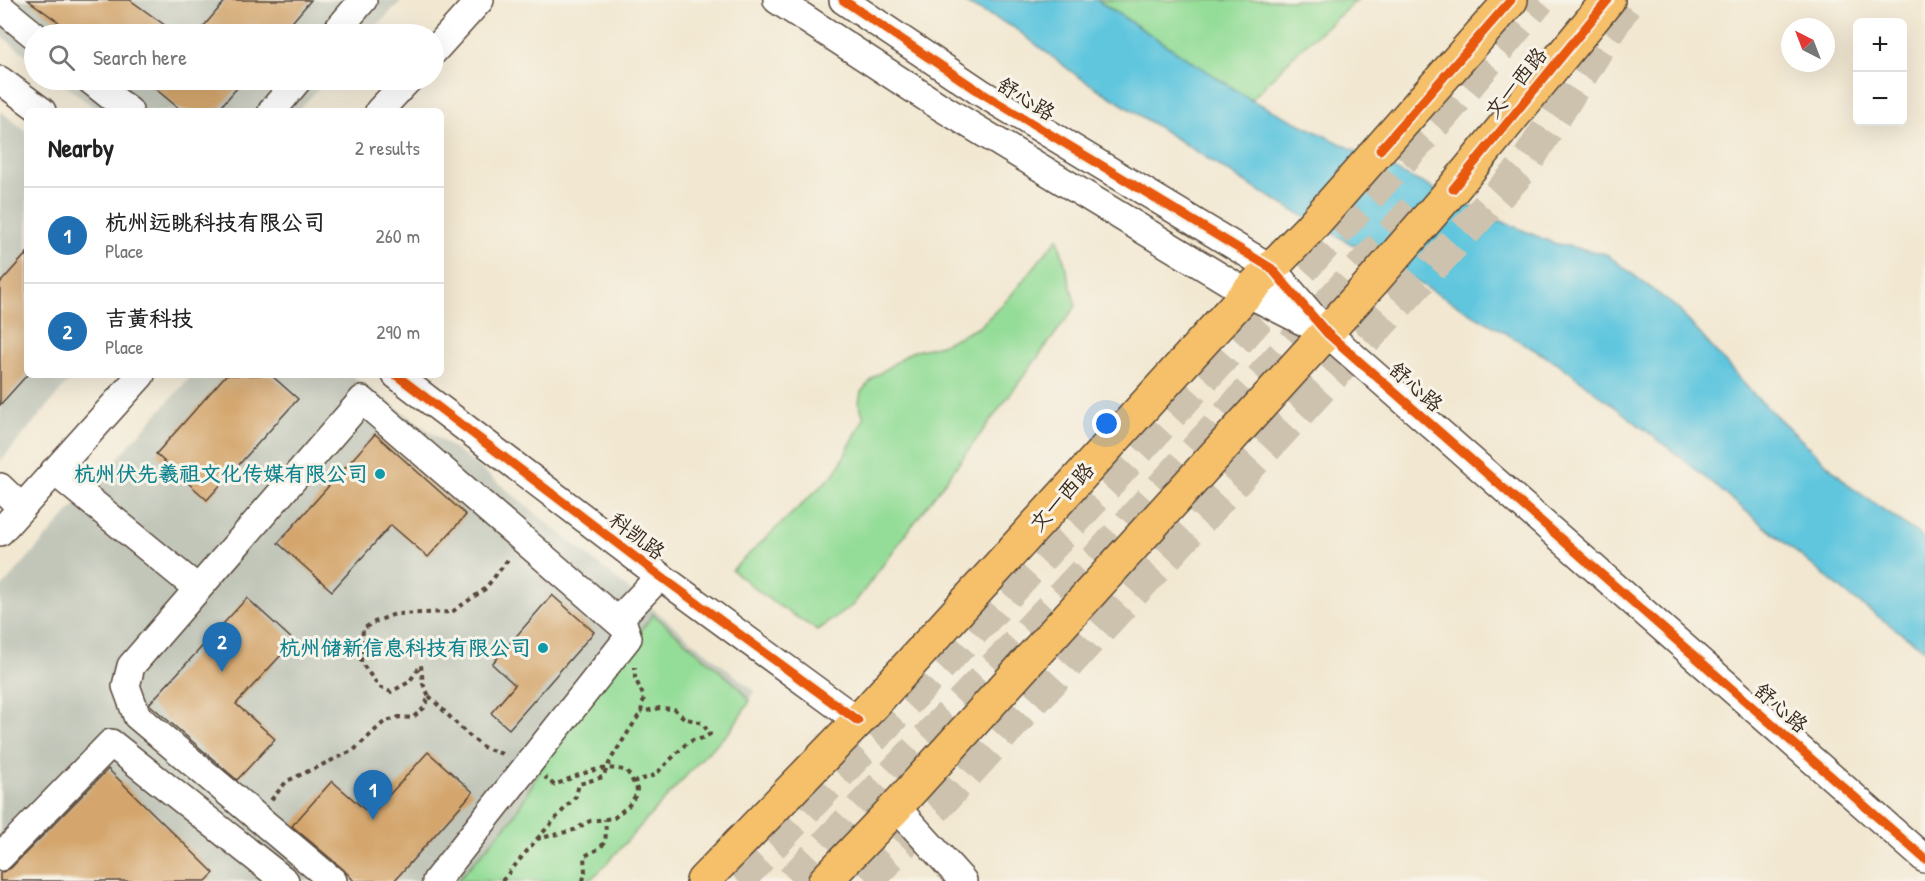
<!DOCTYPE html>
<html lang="en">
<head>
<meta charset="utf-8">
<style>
  :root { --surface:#fff; --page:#f2f2f2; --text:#222; --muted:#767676; --line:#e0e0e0; --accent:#1f6fb2 }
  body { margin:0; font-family:"Patrick Hand","LXGW WenKai TC",sans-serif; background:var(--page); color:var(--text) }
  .controls { position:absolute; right:18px; top:18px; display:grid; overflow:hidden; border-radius:9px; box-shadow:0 6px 24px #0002 }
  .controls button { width:54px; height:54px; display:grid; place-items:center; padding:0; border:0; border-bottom:2px solid var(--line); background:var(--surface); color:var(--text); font:30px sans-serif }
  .compass { position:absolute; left:1781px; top:18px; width:54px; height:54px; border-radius:50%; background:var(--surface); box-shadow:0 6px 24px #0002; rotate:318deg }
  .you { position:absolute; left:1107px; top:424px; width:21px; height:21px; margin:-15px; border:4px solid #fff; border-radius:50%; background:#1a73e8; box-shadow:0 0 0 9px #1a73e833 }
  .badge { display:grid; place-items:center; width:39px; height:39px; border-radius:50%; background:var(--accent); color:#fff; font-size:20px; font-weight:700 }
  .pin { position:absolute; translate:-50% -50px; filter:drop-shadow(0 2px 3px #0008) }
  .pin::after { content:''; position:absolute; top:32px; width:21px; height:18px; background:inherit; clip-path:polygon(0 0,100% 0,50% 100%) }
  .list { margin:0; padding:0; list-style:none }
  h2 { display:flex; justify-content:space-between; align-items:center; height:78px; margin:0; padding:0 24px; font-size:26px }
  h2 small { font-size:20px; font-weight:400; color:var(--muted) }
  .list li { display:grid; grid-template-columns:39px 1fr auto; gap:18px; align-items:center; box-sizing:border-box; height:96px; padding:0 24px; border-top:2px solid var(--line) }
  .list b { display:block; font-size:22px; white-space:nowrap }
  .list p { margin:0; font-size:20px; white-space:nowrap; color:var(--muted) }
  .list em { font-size:20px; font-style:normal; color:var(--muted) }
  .icon { flex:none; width:33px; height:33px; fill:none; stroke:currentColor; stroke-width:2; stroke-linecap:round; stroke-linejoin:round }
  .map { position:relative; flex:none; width:1925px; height:881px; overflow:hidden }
  .search { position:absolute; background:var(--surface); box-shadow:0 6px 24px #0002; left:24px; top:24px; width:420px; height:66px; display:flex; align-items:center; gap:15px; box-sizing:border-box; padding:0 21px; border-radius:33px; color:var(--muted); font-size:22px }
  .panel { position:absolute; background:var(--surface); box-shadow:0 6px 24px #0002; left:24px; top:108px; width:420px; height:270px; border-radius:9px }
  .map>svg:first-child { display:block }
  .industrial { fill:#c1c6b9 }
  .green { fill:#94dd98; stroke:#68845b; stroke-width:1.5 }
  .water { fill:#61c6de; stroke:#4e787e; stroke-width:1.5 }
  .building { fill:#d4a66d }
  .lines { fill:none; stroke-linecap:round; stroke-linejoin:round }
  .highway-tunnel { stroke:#cdc2ae; stroke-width:33; stroke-dasharray:33 16; stroke-linecap:butt }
  .minor-casing { stroke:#564639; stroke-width:30 }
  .major-casing { stroke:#564639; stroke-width:36 }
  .path { stroke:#564639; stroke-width:4; stroke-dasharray:4.5 4.5; stroke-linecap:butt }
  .minor { stroke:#fff; stroke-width:27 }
  .major { stroke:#f6c06b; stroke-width:33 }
  .cycleway-casing { stroke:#f7f3e8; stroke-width:13 }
  .cycleway { stroke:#e8590c; stroke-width:9 }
  .culture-dot { fill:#0f9aa8; stroke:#f7f3e8; stroke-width:2 }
  .labels { text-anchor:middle; stroke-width:6; stroke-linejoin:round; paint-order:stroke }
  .street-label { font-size:21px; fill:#3b2a1e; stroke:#f7f3e8 }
  .culture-label { font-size:21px; font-weight:bold; fill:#0d838f; stroke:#f7f3e8; text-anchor:end }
</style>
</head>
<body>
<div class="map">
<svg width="1925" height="881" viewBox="0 0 1925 881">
  <rect width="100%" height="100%" fill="#f7f3e8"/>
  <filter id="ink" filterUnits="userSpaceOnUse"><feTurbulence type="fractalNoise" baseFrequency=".0167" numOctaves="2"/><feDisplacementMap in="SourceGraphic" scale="12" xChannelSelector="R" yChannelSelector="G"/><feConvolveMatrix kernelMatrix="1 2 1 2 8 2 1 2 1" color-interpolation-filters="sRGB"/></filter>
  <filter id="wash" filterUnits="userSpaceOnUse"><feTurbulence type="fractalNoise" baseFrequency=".008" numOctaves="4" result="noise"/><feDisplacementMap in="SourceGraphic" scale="24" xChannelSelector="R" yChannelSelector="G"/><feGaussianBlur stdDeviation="1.35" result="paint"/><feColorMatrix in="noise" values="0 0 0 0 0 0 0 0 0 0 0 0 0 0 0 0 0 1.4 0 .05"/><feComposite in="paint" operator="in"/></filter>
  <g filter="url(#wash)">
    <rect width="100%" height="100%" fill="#f2e8d2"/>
    <path class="industrial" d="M 0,0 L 402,0 L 369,34 L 34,34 L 34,61 L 0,35 Z
      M 58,80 L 327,80 L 297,111 L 99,111 Z
      M 0,111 L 27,132 L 27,375 L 74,375 L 0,462 Z
      M 192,375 L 351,375 L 475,464 L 754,691 L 750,701 L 730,731 L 704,756 L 599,872 L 588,881 L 0,881 L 0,589 Z"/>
    <path class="green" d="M 1097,0 L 1357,0 L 1296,53 L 1251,100 Z
      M 1058,238 L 1076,306 L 853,605 L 817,630 L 771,601 L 732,570 L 836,472 L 864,418 L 859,403 L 861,392 L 874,377 L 911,352 L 941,345 L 979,327 L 1008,299 Z
      M 653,614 L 740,688 L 750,701 L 730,731 L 704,756 L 599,872 L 588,881 L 457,881 L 512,819 L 554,747 Z"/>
    <path class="water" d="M 960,0 L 1097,0 L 1251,100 L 1494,218 L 1553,243 L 1606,254 L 1677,308 L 1754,395 L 1851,487 L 1925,539 L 1925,650 L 1847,594 L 1679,456 L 1559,364 L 1246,183 L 1076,75 L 1013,27 Z"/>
    <g id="blocks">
      <path class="building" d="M 28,0 L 130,0 L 177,34 L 75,34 Z
        M 226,0 L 311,0 L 282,34 L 197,34 Z
        M 145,80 L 244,80 L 217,111 L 182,111 Z
        M 27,253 L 27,375 L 0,405 L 0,283 Z
        M 226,375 L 271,375 L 298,399 L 207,500 L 156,454 Z
        M 375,434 L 466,515 L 428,557 L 391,525 L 332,591 L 278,543 Z
        M 552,595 L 594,632 L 509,729 L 491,713 L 515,685 L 492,664 Z
        M 247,598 L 294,641 L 236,704 L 275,739 L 237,780 L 149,704 Z
        M 428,752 L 473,792 L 394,881 L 354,881 L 343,869 L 292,826 L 332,781 L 371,815 Z
        M 108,769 L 214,873 L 206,881 L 0,881 L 0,873 L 11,868 Z"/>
    </g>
  </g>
  <g filter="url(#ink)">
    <use href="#blocks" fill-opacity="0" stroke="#564639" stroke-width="1.5"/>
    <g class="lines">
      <path class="highway-tunnel" d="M 738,881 L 992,611 L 1446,111 L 1539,0
        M 792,881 L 1087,570 L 1423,200
        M 868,881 L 1523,168 L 1628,0"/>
      <g class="minor-casing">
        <path id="minor" d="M 777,0 L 939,106 L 1247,293 L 1316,328
          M 843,0 L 980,92 L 1271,268 L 1327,333 L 1925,859
          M 0,7 L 34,35
          M 334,34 L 363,0
          M 434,51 L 480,0
          M 0,80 L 42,111
          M 90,80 L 129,111
          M 272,111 L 298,80
          M 379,111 L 408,80
          M 396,375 L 660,576 L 858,721
          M 54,471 L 198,589
          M 0,487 L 22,508
          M 0,532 L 141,375
          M 896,807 L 963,881
          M 0,857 L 111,743 L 285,881
          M 333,881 L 137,716 L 126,686 L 131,666 L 362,400 L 624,627
          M 436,881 L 628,638 L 621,617 L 660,576"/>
      </g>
      <g class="major-casing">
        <path id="major" d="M 703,881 L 858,721 L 1247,293 L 1309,229 L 1511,0
          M 825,881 L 896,807 L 1374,280 L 1453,189 L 1608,0"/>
      </g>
      <path class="path" d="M 429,696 L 465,732 L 483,747 L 505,755
        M 633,782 L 655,775 L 686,744 L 693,740 L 704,738 L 710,734 L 702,723 L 684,718 L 674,709 L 660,708 L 641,712
        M 271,800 L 287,781 L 354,750 L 384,722 L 399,717 L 412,718 L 424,708 L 429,696 L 423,684 L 421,665 L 409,682 L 391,692 L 379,687 L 361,662 L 363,629 L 372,623 L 395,614 L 452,612 L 485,589 L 510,557
        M 537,839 L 576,796 L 579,784 L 603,777 L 611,759 L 641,712 L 644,697 L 635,678 L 635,667
        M 502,881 L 537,839 L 574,830 L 590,821 L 614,818 L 629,805 L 636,795 L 637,789 L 627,771 C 600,763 580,775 554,785 L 545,777
        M 583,881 L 585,872 L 584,856 C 607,846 607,843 605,819"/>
      <use href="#minor" class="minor"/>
      <use href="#major" class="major"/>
      <g class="cycleway-casing">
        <path id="cycleway" d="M 843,0 L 980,92 L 1271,268 L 1327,333 L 1925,859
          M 1380,150 L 1511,0
          M 1453,189 L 1608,0
          M 396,375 L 660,576 L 858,721"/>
      </g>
      <use href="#cycleway" class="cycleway"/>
    </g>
  </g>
  <g class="culture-dot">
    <circle cx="380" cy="474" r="6"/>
    <circle cx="543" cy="648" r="6"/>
  </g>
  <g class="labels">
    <g class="street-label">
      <text transform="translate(1516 83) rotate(-51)" y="7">文一西路</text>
      <text transform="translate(1026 99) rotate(31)" y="7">舒心路</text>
      <text transform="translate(1416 387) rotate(41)" y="7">舒心路</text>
      <text transform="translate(1062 497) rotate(-48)" y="7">文一西路</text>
      <text transform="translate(637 536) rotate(37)" y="7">科凯路</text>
      <text transform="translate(1781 708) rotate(41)" y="7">舒心路</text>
    </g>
    <g class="culture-label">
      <text x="368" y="481">杭州伏先羲祖文化传媒有限公司</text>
      <text x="531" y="655">杭州储新信息科技有限公司</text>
    </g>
  </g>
</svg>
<div class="controls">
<button>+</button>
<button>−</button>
</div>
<svg class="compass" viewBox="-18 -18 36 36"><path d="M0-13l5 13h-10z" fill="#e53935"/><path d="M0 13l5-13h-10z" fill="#767676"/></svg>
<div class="you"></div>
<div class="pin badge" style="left:373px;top:820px">1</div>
<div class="pin badge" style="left:222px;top:672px">2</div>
<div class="search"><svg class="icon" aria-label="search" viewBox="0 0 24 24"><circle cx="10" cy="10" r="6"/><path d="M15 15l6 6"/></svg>Search here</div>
<section class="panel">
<h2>Nearby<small>2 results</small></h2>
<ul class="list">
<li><span class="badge">1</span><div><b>杭州远眺科技有限公司</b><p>Place</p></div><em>260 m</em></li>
<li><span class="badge">2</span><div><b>吉黄科技</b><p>Place</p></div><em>290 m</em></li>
</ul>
</section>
</div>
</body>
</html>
